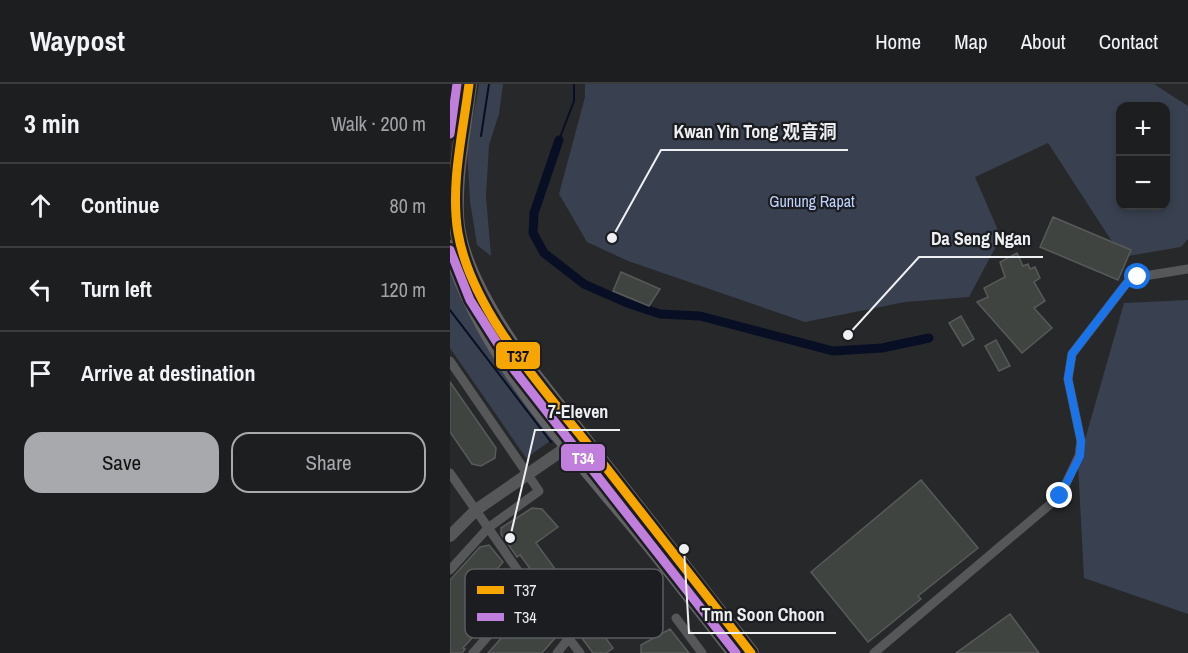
<!DOCTYPE html>
<html lang="en">
<head>
<meta charset="utf-8">
<style>
  :root { --surface:#1c1e20; --page:#292b2d; --text:#f1f3f6; --muted:#a0a2a5; --line:#3a3c3e; --accent:#a8a9ac }
  body { margin:0; font-family:"Archivo Narrow","Noto Sans SC",sans-serif; background:var(--page); color:var(--text) }
  .controls { position:absolute; right:18px; top:18px; display:grid; overflow:hidden; border-radius:12px; box-shadow:0 3px 9px #0003 }
  .controls button { width:54px; height:54px; display:grid; place-items:center; padding:0; border:0; border-bottom:2px solid var(--line); background:var(--surface); color:var(--text); font:30px sans-serif }
  .stop { position:absolute; width:18px; height:18px; margin:-14px; border:4px solid #1a73e8; border-radius:50%; background:#fff }
  .stop.end { background:#1a73e8; border-color:#fff; box-shadow:0 2px 6px #0008 }
  .list { margin:0; padding:0; list-style:none }
  h2 { display:flex; justify-content:space-between; align-items:center; height:78px; margin:0; padding:0 24px; font-size:26px }
  h2 small { font-size:20px; font-weight:400; color:var(--muted) }
  .list li { display:grid; grid-template-columns:39px 1fr auto; gap:18px; align-items:center; box-sizing:border-box; height:84px; padding:0 24px; border-top:2px solid var(--line) }
  .list b { display:block; font-size:22px; white-space:nowrap }
  .list em { font-size:20px; font-style:normal; color:var(--muted) }
  .actions { display:flex; gap:12px; padding:18px 24px }
  .actions a { flex:1; padding:14px 0; border:2px solid var(--accent); border-radius:18px; text-align:center; font-size:21px; color:var(--accent) }
  .actions .main { background:var(--accent); color:#111 }
  .icon { flex:none; width:33px; height:33px; fill:none; stroke:currentColor; stroke-width:2; stroke-linecap:round; stroke-linejoin:round }
  .map { position:relative; flex:none; width:738px; height:569px; overflow:hidden }
  header { display:flex; align-items:center; gap:36px; box-sizing:border-box; height:84px; padding:0 30px; background:var(--surface); border-bottom:2px solid var(--line) }
  header strong { font-size:28px }
  nav { display:flex; gap:33px; margin-inline-start:auto; font-size:21px }
  main { display:flex }
  aside { flex:1; background:var(--surface) }
  .map>svg:first-child { display:block }
  .green { fill:#39404f; fill-rule:evenodd }
  .lines { fill:none; stroke-linecap:round; stroke-linejoin:round }
  .stream { stroke:#080f24; stroke-width:2 }
  .canal { stroke:#080f24; stroke-width:9 }
  .building { fill:#3f4441; stroke:#585a5a; stroke-width:1.5 }
  .minor { stroke:#565758; stroke-width:9 }
  .tertiary { stroke:#565758; stroke-width:12 }
  .trunk { stroke:#626264; stroke-width:16 }
  .bus-1-casing { stroke:#1b1d21; stroke-width:14 }
  .bus-2-casing { stroke:#1b1d21; stroke-width:14 }
  .bus-1 { stroke:#f7a600; stroke-width:9 }
  .bus-2 { stroke:#c07fdc; stroke-width:9 }
  .route { stroke:#1a73e8; stroke-width:8 }
  .labels { text-anchor:middle; stroke-width:4.5; stroke-linejoin:round; paint-order:stroke }
  .park-label { font-size:16px; fill:#bfd3fe; stroke:#1b1d21 }
  .key { fill:#1b1d21; stroke:#5a5c60; stroke-width:1.5 }
  .key-label { font-size:16px; fill:#eeeff2 }
  .leader { fill:none; stroke:#eeeff2; stroke-width:2 }
  .callout-dot { fill:#eeeff2; stroke:#1b1d21; stroke-width:2 }
  .callout-label { font-size:18px; text-anchor:middle; font-weight:bold; fill:#eeeff2; stroke:#1b1d21; stroke-width:4.5; stroke-linejoin:round; paint-order:stroke }
  .line-badge { stroke:#1b1d21; stroke-width:2 }
  .badge-label { font-size:16px; text-anchor:middle; font-weight:bold; fill:#fff }
  .pale-badge-label { font-size:16px; text-anchor:middle; font-weight:bold; fill:#111 }
</style>
</head>
<body>
<header>
<strong>Waypost</strong>
<nav><a>Home</a><a>Map</a><a>About</a><a>Contact</a></nav>
</header>
<main>
<aside>
<h2>3 min<small>Walk · 200 m</small></h2>
<ul class="list">
<li><svg class="icon" aria-label="ahead" viewBox="0 0 24 24"><path d="M12 20V5M6 11l6-6 6 6"/></svg><div><b>Continue</b></div><em>80 m</em></li>
<li><svg class="icon" aria-label="left" viewBox="0 0 24 24"><path d="M17 20v-9H6M10 6l-5 5 5 5"/></svg><div><b>Turn left</b></div><em>120 m</em></li>
<li><svg class="icon" aria-label="arrive" viewBox="0 0 24 24"><path d="M6 21V4h12l-3 4 3 4H6"/></svg><div><b>Arrive at destination</b></div></li>
</ul>
<div class="actions"><a class="main">Save</a><a>Share</a></div>
</aside>
<div class="map">
<svg width="738" height="569" viewBox="0 0 738 569">
  <rect width="100%" height="100%" fill="#26282a"/>
  <path class="green" d="M 29,0 L 53,0 L 49,30 L 39,61 L 36,112 L 41,172 L 27,161 L 20,117 L 17,66 Z
    M 135,0 L 704,0 L 738,22 L 738,155 L 731,163 L 672,173 L 598,59 L 525,93 L 551,153 L 519,213 L 455,218 L 355,238 L 178,177 L 137,158 L 109,110 L 135,13 ZM 670,22 L 716,22 L 716,122 L 670,122 Z
    M 0,183 L 103,355 L 76,374 L 0,264 Z
    M 738,216 L 738,530 L 634,494 L 628,380 L 674,219 Z"/>
  <g class="lines">
    <path class="stream" d="M 31,52 L 39,0
      M 109,56 L 124,17 L 124,0
      M 0,226 L 101,358"/>
    <path class="canal" d="M 109,56 L 84,129 L 83,149 L 94,169 L 134,200 L 177,219 L 210,230 L 250,232 L 383,267 L 432,264 L 479,254"/>
  </g>
  <path class="building" d="M 603,133 L 681,166 L 668,196 L 590,163 Z
    M 567,169 L 573,182 L 578,180 L 580,185 L 585,183 L 590,194 L 584,198 L 595,217 L 584,224 L 602,244 L 572,269 L 527,218 L 538,213 L 534,204 L 555,193 L 550,178 Z
    M 171,188 L 210,205 L 199,222 L 163,207 Z
    M 511,232 L 524,255 L 513,262 L 499,239 Z
    M 546,256 L 560,282 L 549,287 L 535,262 Z
    M 0,298 L 46,364 L 45,374 L 31,382 L 22,380 L 0,348 Z
    M 471,396 L 528,464 L 468,512 L 471,515 L 418,558 L 361,488 Z
    M 82,424 L 92,425 L 108,443 L 86,459 L 163,564 L 156,569 L 143,569 L 70,471 L 67,473 L 51,450 L 51,444 Z
    M 39,461 L 53,478 L 43,490 L 64,507 L 13,564 L 15,565 L 12,569 L 0,569 L 0,496 L 30,463 Z
    M 78,524 L 92,536 L 89,540 L 105,554 L 92,569 L 38,569 Z
    M 560,530 L 589,569 L 506,569 Z
    M 220,545 L 239,569 L 191,569 L 191,561 Z"/>
  <g class="lines">
    <path class="minor" d="M 0,277 L 89,407 L 38,444 L 0,486
      M 0,389 L 80,504 L 130,569
      M 226,534 L 252,569
      M 23,569 L 80,504
      M 107,569 L 119,554
      M 424,569 L 610,412 L 629,372 L 631,357 L 618,295 L 622,270 L 676,200 L 688,193 L 738,185"/>
    <path class="tertiary" d="M 0,452 L 26,426 L 117,363"/>
    <path class="trunk" d="M 19,0 C 14,44 4,88 6,132 C 8,181 47,241 75,280 L 301,569
      M 0,16 L 3,0
      M 0,164 C 36,279 126,370 200,461 C 229,497 257,533 285,569"/>
    <g class="bus-1-casing">
      <path id="bus-1" d="M 19,0 C 13,49 0,100 8,149 C 22,230 98,309 147,372 C 198,437 250,503 301,569"/>
    </g>
    <g class="bus-2-casing">
      <path id="bus-2" d="M 0,50 L 7,0
        M 0,166 L 20,216 L 65,287 L 286,569"/>
    </g>
    <use href="#bus-1" class="bus-1"/>
    <use href="#bus-2" class="bus-2"/>
  </g>
  <g class="lines">
    <path class="route" d="M 610,412 L 630,372 L 631,357 L 618,295 L 622,270 L 676,200 L 688,193"/>
  </g>
  <g class="labels">
    <g class="park-label">
      <text x="362" y="123">Gunung Rapat</text>
    </g>
  </g>
  <rect x="15" y="485" width="198" height="69" rx="9" class="key"/>
  <rect x="27" y="502" width="27" height="8" fill="#f7a600"/>
  <rect x="27" y="529" width="27" height="8" fill="#c07fdc"/>
  <g class="key-label">
    <text x="64" y="512">T37</text>
    <text x="64" y="539">T34</text>
  </g>
  <path class="leader" d="M162 154L211 66H398M398 251L469 173H593M60 454L85 346H170M234 465L239 549H386"/>
  <g class="callout-dot">
    <circle cx="162" cy="154" r="6"/>
    <circle cx="398" cy="251" r="6"/>
    <circle cx="60" cy="454" r="6"/>
    <circle cx="234" cy="465" r="6"/>
  </g>
  <g class="callout-label">
    <text x="305" y="54">Kwan Yin Tong 观音洞</text>
    <text x="531" y="161">Da Seng Ngan</text>
    <text x="128" y="334">7-Eleven</text>
    <text x="313" y="537">Tmn Soon Choon</text>
  </g>
  <g class="line-badge">
    <rect x="45" y="257" width="46" height="29" rx="6" fill="#f7a600"/>
    <rect x="110" y="359" width="46" height="29" rx="6" fill="#c07fdc"/>
  </g>
  <g class="badge-label">
    <text x="133" y="380">T34</text>
  </g>
  <g class="pale-badge-label">
    <text x="68" y="278">T37</text>
  </g>
</svg>
<div class="controls">
<button>+</button>
<button>−</button>
</div>
<div class="stop" style="left:688px;top:193px"></div>
<div class="stop end" style="left:610px;top:412px"></div>
</div>
</main>
</body>
</html>
